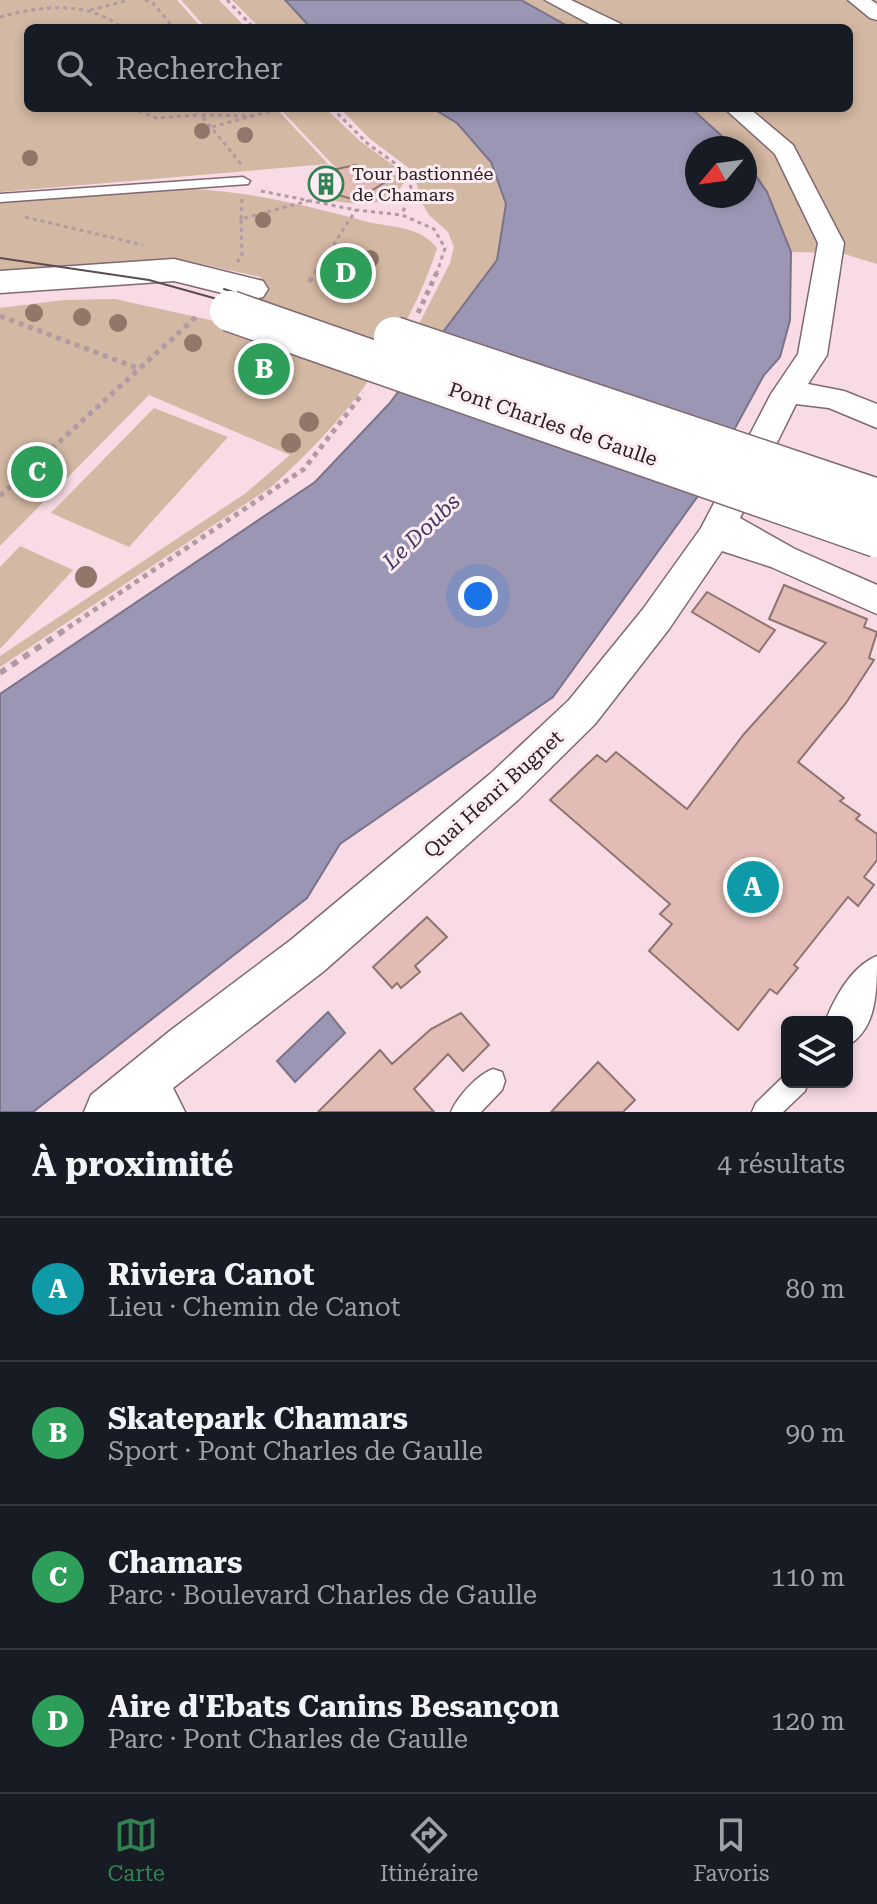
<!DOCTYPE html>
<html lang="fr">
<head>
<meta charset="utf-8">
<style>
  :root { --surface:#171b24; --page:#242831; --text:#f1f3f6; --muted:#9ea1a6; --line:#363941; --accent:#318152 }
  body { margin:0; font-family:"Roboto Serif",serif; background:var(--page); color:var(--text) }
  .controls { position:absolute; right:24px; bottom:24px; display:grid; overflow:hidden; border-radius:12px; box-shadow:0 4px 12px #0003 }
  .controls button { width:72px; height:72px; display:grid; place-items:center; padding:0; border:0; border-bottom:2px solid var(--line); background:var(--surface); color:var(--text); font:40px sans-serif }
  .compass { position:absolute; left:685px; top:136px; width:72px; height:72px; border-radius:50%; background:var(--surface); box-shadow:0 4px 12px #0003; rotate:241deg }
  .you { position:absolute; left:478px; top:596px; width:28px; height:28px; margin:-20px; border:6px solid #fff; border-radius:50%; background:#1a73e8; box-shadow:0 0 0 12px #1a73e833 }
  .badge { display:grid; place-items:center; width:52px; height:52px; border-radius:50%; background:var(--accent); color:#fff; font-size:26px; font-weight:700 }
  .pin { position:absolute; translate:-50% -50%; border:4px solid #fff; box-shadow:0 2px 8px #0006 }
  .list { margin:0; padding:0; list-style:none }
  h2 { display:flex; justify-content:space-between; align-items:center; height:104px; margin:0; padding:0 32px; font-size:34px }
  h2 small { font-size:26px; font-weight:400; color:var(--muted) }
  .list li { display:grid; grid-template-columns:52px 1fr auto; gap:24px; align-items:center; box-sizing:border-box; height:144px; padding:0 32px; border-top:2px solid var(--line) }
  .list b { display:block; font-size:30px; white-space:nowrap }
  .list p { margin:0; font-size:26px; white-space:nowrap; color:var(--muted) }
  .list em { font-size:26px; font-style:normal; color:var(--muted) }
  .icon { flex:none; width:44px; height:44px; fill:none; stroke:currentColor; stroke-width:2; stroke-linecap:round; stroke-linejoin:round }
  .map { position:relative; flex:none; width:877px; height:1112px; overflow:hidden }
  .search { position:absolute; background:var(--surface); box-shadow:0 4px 12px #0003; left:24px; right:24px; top:24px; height:88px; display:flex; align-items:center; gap:20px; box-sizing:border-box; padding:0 28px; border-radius:12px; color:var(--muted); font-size:30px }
  .sheet { height:680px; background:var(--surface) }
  nav { display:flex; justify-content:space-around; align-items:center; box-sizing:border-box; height:112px; border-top:2px solid var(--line); background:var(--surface); font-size:22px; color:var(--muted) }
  nav a { display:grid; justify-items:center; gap:4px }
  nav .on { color:var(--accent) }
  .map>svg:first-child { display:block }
  .green { fill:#d3b8a3 }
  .water { fill:#9c96b5; stroke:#7a7389; stroke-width:2 }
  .building { fill:#e2bbb5; stroke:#8e7470; stroke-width:2 }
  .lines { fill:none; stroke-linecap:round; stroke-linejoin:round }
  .service-casing { stroke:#806870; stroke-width:3 }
  .minor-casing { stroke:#806870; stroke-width:3 }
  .secondary-casing { stroke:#806870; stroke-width:3 }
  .path-far2 { stroke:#b19aa1; stroke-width:3; stroke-dasharray:4 4; stroke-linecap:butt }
  .path-far1 { stroke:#b19aa1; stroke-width:5; stroke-dasharray:5 5; stroke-linecap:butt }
  .path { stroke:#b19aa1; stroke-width:6; stroke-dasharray:7 7; stroke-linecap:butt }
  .service { fill:#fff; fill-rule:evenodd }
  .minor { fill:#fff; fill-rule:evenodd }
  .secondary { fill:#fff; fill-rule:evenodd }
  .tram { stroke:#5b4c51; stroke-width:2 }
  .secondary-bridge-casing { stroke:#806870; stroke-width:43; stroke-linecap:butt }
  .secondary-bridge { stroke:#fff; stroke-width:40 }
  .tree { fill:#93766a }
  .labels { text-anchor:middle; stroke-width:6; stroke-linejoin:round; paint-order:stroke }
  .far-poi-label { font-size:18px; fill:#2a2023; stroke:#fdecf1; text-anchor:start }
  .street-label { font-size:20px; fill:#2a2023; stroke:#fdecf1 }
  .water-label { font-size:22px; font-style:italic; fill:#413663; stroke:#fdecf1 }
</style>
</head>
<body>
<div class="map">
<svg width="877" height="1112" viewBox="0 0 877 1112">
  <rect width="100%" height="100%" fill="#f8dbe4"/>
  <path class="green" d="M 0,0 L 177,0 L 202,28 L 28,28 L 28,108 L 276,108 L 328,164 L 0,192 Z
    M 181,0 L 219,0 L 246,28 L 206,28 Z
    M 232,0 L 285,0 L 311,28 L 260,28 Z
    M 521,0 L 877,0 L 877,264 L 841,253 L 791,252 L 766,192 L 745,160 L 745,148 L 735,148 L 691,108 L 849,108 L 849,28 L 571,28 Z
    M 293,108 L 325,108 L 360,141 L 401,171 L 404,182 C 391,208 358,205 334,201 L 339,195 L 386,181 L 355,165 L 337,169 L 282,111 Z
    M 340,108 L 432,108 L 457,123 L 491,162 L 506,204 L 497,260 L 440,336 L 417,328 L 450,263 L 454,247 L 448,232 L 429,215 L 422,203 L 413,171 L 370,139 Z
    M 177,188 C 247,191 297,203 364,221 C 391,228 419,225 437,248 C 408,341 343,424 271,487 L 0,667 L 0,656 L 246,493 L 290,455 L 149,395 L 0,546 L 0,308 L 64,300 L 115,299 L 219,322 L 261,277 L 172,258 L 0,275 L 0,201 Z
    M 154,408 L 228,437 L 129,547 L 51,513 Z
    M 20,546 L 73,570 L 0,649 L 0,567 Z"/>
  <path class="water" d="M 285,0 L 521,0 L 571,28 L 311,28 Z
    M 432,108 L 691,108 L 735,148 L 697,148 L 697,196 L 745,196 L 745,160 L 767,192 L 791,252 L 790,320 L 780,357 L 764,375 L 698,496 L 553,697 L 340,844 L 307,898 L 33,1112 L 0,1112 L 0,694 L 315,482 L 389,404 L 497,260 L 506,204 L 491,162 L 457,123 Z
    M 328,1012 L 345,1033 L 295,1082 L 277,1061 Z"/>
  <path class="building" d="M 355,165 L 387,181 L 356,200 L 331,193 L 313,181 L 333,170 Z
    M 784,585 L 867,619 L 864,627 L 877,632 L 869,658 L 874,660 L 846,703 L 798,762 L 844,798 L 840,801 L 860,815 L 856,819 L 877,834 L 877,860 L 864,877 L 874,885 L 858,906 L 848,897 L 794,965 L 798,968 L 777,994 L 770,989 L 738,1030 L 649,951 L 672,924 L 660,914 L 670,904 L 550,800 L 597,755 L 606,762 L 616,752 L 687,809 L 744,734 L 826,643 L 769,619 Z
    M 707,592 L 775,630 L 759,652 L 692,612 Z
    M 427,917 L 447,937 L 415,966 L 420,972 L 401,988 L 397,983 L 392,988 L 373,967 Z
    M 461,1013 L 489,1045 L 463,1071 L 448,1054 L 414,1089 L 434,1112 L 318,1112 L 380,1050 L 392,1064 L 431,1029 Z
    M 598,1062 L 635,1100 L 623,1112 L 551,1112 Z"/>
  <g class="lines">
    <g class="service-casing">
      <path id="service" d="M 243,177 L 250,181 L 248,184 L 0,202 L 0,194 Z
        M 493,1069 L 502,1072 L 505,1081 L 502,1090 L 481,1112 L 451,1112 C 458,1096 477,1075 493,1069 Z
        M 787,1073 L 787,1082 L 808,1082 L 805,1091 L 783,1112 L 752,1112 L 756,1103 Z"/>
    </g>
    <g class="minor-casing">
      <path id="minor" d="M 545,0 L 571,0 L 621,24 L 624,28 L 597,28 Z
        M 848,0 L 871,0 L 877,4 L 877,20 L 870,18 Z
        M 724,108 L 749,108 L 793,145 L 844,243 L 827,355 L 808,384 L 844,391 L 877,404 L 877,428 L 829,408 L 796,404 L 740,518 L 795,549 L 877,585 L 877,614 L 771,567 L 722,551 L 669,629 L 595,724 L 518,800 L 324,971 L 173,1088 L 185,1112 L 84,1112 L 91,1095 L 171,1030 L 292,939 L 490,774 L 569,700 L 643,609 L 701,528 L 771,394 L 798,354 L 818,243 L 775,154 Z
        M 877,956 C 877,992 877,1029 847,1046 L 847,1022 L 825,1022 C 835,997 852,966 877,956 Z"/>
    </g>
    <g class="secondary-casing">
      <path id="secondary" d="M 174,259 L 263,281 L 268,289 L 263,297 L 250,300 L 174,281 L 0,293 L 0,271 Z"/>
    </g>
    <path class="path-far2" d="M 145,0 L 152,2 L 174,28
      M 227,0 L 254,28
      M 90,10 L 129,0
      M 0,17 C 39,6 89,0 122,28
      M 131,108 L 156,118 L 201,115
      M 332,108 L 368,144 L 406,171 L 411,188 L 402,215
      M 212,127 L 282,108
      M 241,164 L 201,115 L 252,116
      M 261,191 L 356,210 L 402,215 L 434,229 L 445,248 L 437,272
      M 25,217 L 143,245
      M 241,219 L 242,199
      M 237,262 L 242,256 L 241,219 L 308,201
      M 316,272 L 356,210"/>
    <path class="path-far1" d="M 309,282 L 318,270
      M 418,313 L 438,270
      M 0,316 L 140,369
      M 0,496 L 197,316
      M 60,633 L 304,469 L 363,393"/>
    <path class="path" d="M 0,673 L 63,631"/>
    <use href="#service" class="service"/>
    <use href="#minor" class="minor"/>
    <use href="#secondary" class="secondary"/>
    <path class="tram" d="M 0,258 L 149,280 L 235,304 L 877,527
      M 224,289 L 877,511"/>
    <g class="secondary-bridge-casing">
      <path id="secondary-bridge" d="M 230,311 L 877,537
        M 394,337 L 877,499"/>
    </g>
    <use href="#secondary-bridge" class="secondary-bridge"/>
  </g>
  <g class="tree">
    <circle cx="202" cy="131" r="8"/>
    <circle cx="245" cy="135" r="8"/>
    <circle cx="30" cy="158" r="8"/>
    <circle cx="263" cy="220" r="8"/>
    <circle cx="370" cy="259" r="9"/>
    <circle cx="34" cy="313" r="9"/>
    <circle cx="82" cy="317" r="9"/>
    <circle cx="118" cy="323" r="9"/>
    <circle cx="193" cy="343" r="9"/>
    <circle cx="309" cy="422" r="10"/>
    <circle cx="291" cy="443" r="10"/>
    <circle cx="86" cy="577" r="11"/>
  </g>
  <defs>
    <g id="building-ring" transform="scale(1.8)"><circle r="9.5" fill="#fdecf1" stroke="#318152" stroke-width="1.5"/><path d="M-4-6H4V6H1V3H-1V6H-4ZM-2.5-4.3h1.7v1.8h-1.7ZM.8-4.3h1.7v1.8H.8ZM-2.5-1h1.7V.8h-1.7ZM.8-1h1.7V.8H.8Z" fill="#318152"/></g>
  </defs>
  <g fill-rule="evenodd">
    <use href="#building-ring" x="326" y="184"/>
  </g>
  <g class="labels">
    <g class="far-poi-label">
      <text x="352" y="180">Tour bastionnée<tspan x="352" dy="21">de Chamars</tspan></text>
    </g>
    <g class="street-label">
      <text transform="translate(553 424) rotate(19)" y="7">Pont Charles de Gaulle</text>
      <text transform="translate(493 794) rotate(-42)" y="7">Quai Henri Bugnet</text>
    </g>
    <g class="water-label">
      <text transform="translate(421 531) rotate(-44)" y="8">Le Doubs</text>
    </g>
  </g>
</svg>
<div class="controls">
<button><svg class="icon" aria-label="layers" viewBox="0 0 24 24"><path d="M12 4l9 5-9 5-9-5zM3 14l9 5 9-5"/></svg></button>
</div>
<svg class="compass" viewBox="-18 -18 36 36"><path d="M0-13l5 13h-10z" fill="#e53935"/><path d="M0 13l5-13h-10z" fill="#9ea1a6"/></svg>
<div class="you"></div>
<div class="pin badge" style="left:753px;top:887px;background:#0f9aa8">A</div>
<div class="pin badge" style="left:264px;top:369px;background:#2e9e5b">B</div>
<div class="pin badge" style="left:37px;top:472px;background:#2e9e5b">C</div>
<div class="pin badge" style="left:346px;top:273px;background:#2e9e5b">D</div>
<div class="search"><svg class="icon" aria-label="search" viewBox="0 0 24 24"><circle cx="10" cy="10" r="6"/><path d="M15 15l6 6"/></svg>Rechercher</div>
</div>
<section class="sheet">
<h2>À proximité<small>4 résultats</small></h2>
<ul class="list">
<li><span class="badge" style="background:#0f9aa8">A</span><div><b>Riviera Canot</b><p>Lieu · Chemin de Canot</p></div><em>80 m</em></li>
<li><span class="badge" style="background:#2e9e5b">B</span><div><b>Skatepark Chamars</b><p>Sport · Pont Charles de Gaulle</p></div><em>90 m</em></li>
<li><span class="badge" style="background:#2e9e5b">C</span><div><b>Chamars</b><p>Parc · Boulevard Charles de Gaulle</p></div><em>110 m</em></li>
<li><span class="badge" style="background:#2e9e5b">D</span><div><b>Aire d'Ebats Canins Besançon</b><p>Parc · Pont Charles de Gaulle</p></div><em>120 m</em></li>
</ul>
</section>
<nav>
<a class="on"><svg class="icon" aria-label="map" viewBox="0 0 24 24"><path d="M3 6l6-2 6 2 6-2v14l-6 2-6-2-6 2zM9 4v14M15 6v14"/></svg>Carte</a>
<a><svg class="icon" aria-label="directions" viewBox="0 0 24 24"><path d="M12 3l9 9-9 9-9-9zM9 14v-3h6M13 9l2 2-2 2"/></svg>Itinéraire</a>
<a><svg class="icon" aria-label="saved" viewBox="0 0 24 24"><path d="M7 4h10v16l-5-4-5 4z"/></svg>Favoris</a>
</nav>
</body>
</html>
